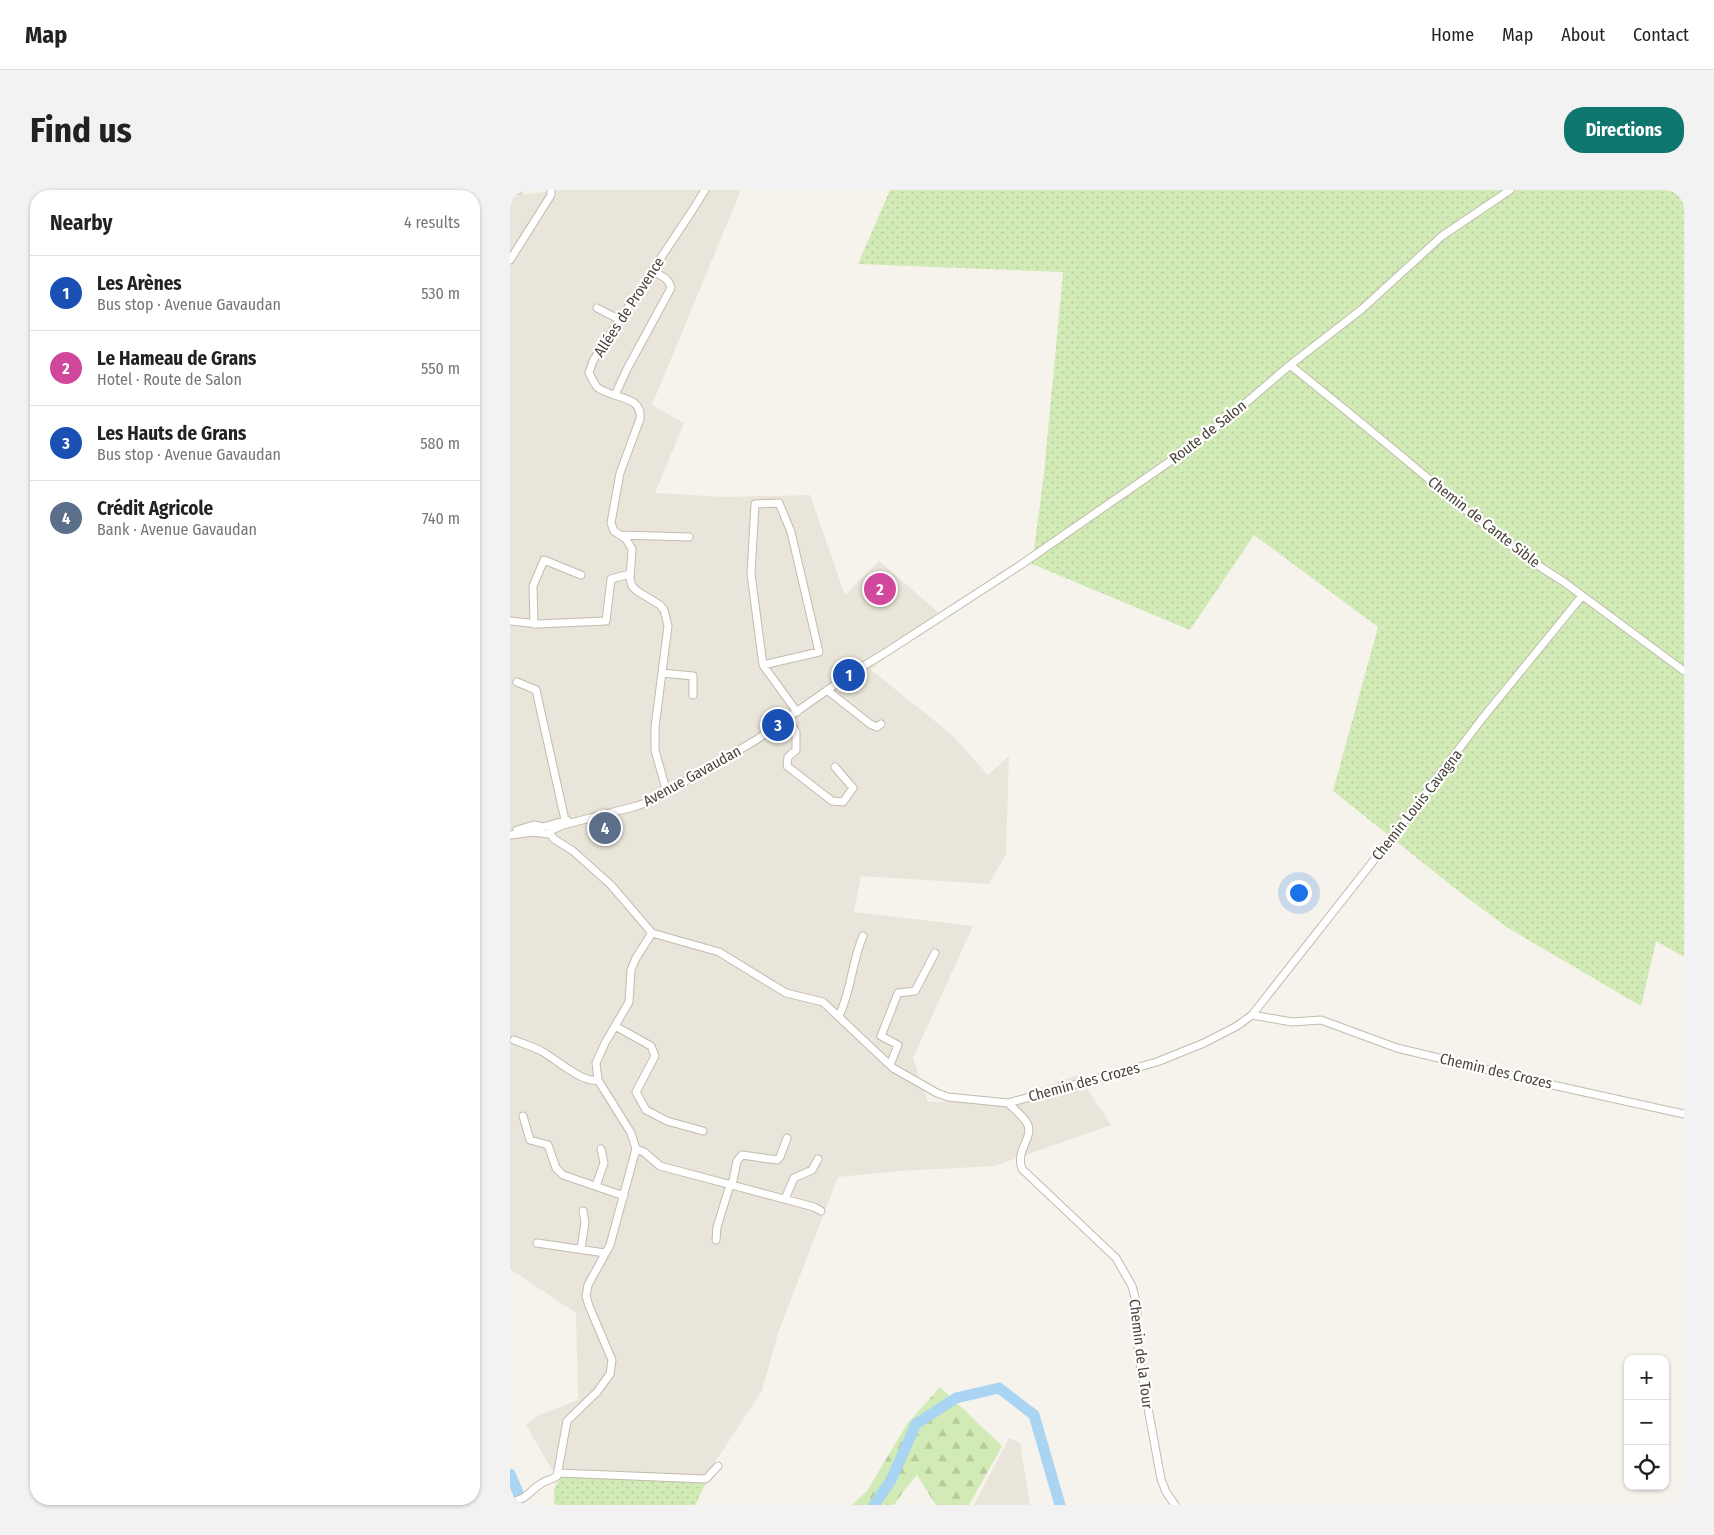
<!DOCTYPE html>
<html lang="en">
<head>
<meta charset="utf-8">
<style>
  :root { --surface:#fff; --page:#f2f2f2; --text:#222; --muted:#767676; --line:#e0e0e0; --accent:#0f766e }
  body { margin:0; font-family:"Fira Sans Condensed",sans-serif; background:var(--page); color:var(--text) }
  .controls { position:absolute; right:15px; bottom:15px; display:grid; overflow:hidden; border-radius:10px; box-shadow:0 1px 4px #0004 }
  .controls button { width:45px; height:45px; display:grid; place-items:center; padding:0; border:0; border-bottom:1px solid var(--line); background:var(--surface); color:var(--text); font:25px sans-serif }
  .you { position:absolute; left:788px; top:702px; width:18px; height:18px; margin:-12px; border:4px solid #fff; border-radius:50%; background:#1a73e8; box-shadow:0 0 0 8px #1a73e833 }
  .badge { display:grid; place-items:center; width:32px; height:32px; border-radius:50%; background:var(--accent); color:#fff; font-size:16px; font-weight:700 }
  .pin { position:absolute; translate:-50% -50%; border:2px solid #fff; box-shadow:0 1px 5px #0006 }
  .list { margin:0; padding:0; list-style:none }
  h2 { display:flex; justify-content:space-between; align-items:center; height:65px; margin:0; padding:0 20px; font-size:21px }
  h2 small { font-size:16px; font-weight:400; color:var(--muted) }
  .list li { display:grid; grid-template-columns:32px 1fr auto; gap:15px; align-items:center; box-sizing:border-box; height:75px; padding:0 20px; border-top:1px solid var(--line) }
  .list b { display:block; font-size:19px; white-space:nowrap }
  .list p { margin:0; font-size:16px; white-space:nowrap; color:var(--muted) }
  .list em { font-size:16px; font-style:normal; color:var(--muted) }
  .icon { flex:none; width:28px; height:28px; fill:none; stroke:currentColor; stroke-width:2; stroke-linecap:round; stroke-linejoin:round }
  .map { position:relative; flex:none; width:1174px; height:1315px; overflow:hidden; border-radius:20px }
  header { display:flex; align-items:center; gap:30px; box-sizing:border-box; height:70px; padding:0 25px; background:var(--surface); border-bottom:1px solid var(--line) }
  header strong { font-size:24px }
  nav { display:flex; gap:28px; margin-inline-start:auto; font-size:18px }
  .intro { display:flex; align-items:center; justify-content:space-between; box-sizing:border-box; height:120px; padding:0 30px }
  h1 { margin:0; font-size:35px }
  .button { padding:12px 22px; border-radius:20px; background:var(--accent); color:#fff; font-size:18px; font-weight:700 }
  main { display:flex; gap:30px; padding:0 30px }
  aside { flex:1; background:var(--surface); border-radius:20px; box-shadow:0 1px 4px #0004 }
  .map>svg:first-child { display:block }
  .residential { fill:#eae5da }
  .grass { fill:url(#grass-dots) }
  .forest { fill:url(#forest-firs) }
  .lines { fill:none; stroke-linecap:round; stroke-linejoin:round }
  .river { stroke:#a9d4f2; stroke-width:11 }
  .minor-casing { stroke:#c2bbae; stroke-width:9 }
  .minor { stroke:#fff; stroke-width:7 }
  .labels { text-anchor:middle; stroke-width:4.5; stroke-linejoin:round; paint-order:stroke }
  .street-label { font-size:15px; fill:#4b4439; stroke:#fff }
</style>
</head>
<body>
<header>
<strong>Map</strong>
<nav><a>Home</a><a>Map</a><a>About</a><a>Contact</a></nav>
</header>
<div class="intro"><h1>Find us</h1><a class="button">Directions</a></div>
<main>
<aside>
<h2>Nearby<small>4 results</small></h2>
<ul class="list">
<li><span class="badge" style="background:#1a4fb4">1</span><div><b>Les Arènes</b><p>Bus stop · Avenue Gavaudan</p></div><em>530 m</em></li>
<li><span class="badge" style="background:#d1479c">2</span><div><b>Le Hameau de Grans</b><p>Hotel · Route de Salon</p></div><em>550 m</em></li>
<li><span class="badge" style="background:#1a4fb4">3</span><div><b>Les Hauts de Grans</b><p>Bus stop · Avenue Gavaudan</p></div><em>580 m</em></li>
<li><span class="badge" style="background:#5c6f8a">4</span><div><b>Crédit Agricole</b><p>Bank · Avenue Gavaudan</p></div><em>740 m</em></li>
</ul>
</aside>
<div class="map">
<svg width="1174" height="1315" viewBox="0 0 1174 1315">
  <defs>
    <pattern id="grass-dots" width="8" height="8" patternUnits="userSpaceOnUse" patternTransform="scale(1.25)"><rect width="8" height="8" fill="#d2eab5"/><path d="M2 2h.1M6 6h.1" fill="none" stroke="#b6ca9c" stroke-width="1.8" stroke-linecap="round"/></pattern>
    <pattern id="forest-firs" width="22" height="20" patternUnits="userSpaceOnUse" patternTransform="scale(1.25)"><rect width="22" height="20" fill="#d2eab5"/><path d="M5 1l3.5 6h-7zM16 11l3.5 6h-7z" fill="#b6ca9c"/></pattern>
  </defs>
  <rect width="100%" height="100%" fill="#f6f3ec"/>
  <path class="residential" d="M 52,0 L 231,0 L 142,215 L 174,233 L 145,303 L 215,307 L 300,305 L 335,405 L 369,371 L 428,422 L 361,480 L 441,544 L 478,585 L 499,566 L 496,664 L 479,694 L 351,686 L 344,722 L 463,736 L 403,868 L 418,912 L 499,909 L 568,885 L 601,935 L 485,976 L 389,981 L 328,987 L 268,1143 L 252,1201 L 196,1286 L 42,1280 L 16,1235 L 29,1225 L 68,1210 L 66,1123 L 0,1079 L 0,6 Z
    M 499,1248 L 510,1253 L 520,1315 L 464,1315 Z"/>
  <path class="grass" d="M 380,0 L 1174,0 L 1174,767 L 1146,751 L 1131,816 L 998,738 L 947,700 L 823,601 L 868,437 L 744,345 L 680,440 L 522,374 L 534,284 L 553,82 L 348,74 Z
    M 51,1287 L 62,1287 L 196,1293 L 185,1315 L 46,1315 L 44,1314 L 44,1299 Z"/>
  <path class="forest" d="M 430,1197 L 492,1256 L 459,1315 L 426,1315 L 407,1285 L 395,1299 L 384,1315 L 342,1315 L 357,1301 L 397,1234 Z"/>
  <g class="lines">
    <path class="river" d="M 0,1284 L 9,1305
      M 364,1315 L 381,1290 L 406,1234 L 446,1208 L 489,1198 L 524,1225 L 550,1315"/>
    <g class="minor-casing">
      <path id="minor" d="M 0,1 L 9,0
        M 0,70 L 41,5 L 41,0
        M 87,118 L 110,130
        M 780,175 C 827,213 874,251 921,291 C 963,326 1006,363 1054,392 L 1174,481
        M 105,205 L 117,179 L 161,98 C 159,88 151,86 143,81
        M 111,345 L 179,347
        M 0,431 L 28,434 L 96,431 L 101,389 L 120,384
        M 24,434 L 23,396 L 34,370 L 71,385
        M 253,475 L 309,462 L 281,342 L 269,313 L 245,314 L 241,384 L 253,475 L 287,522
        M 152,483 L 183,486 L 183,505
        M 7,492 L 26,500 L 55,630
        M 317,500 L 360,534 L 367,537 L 371,534
        M 277,529 L 286,542 L 286,560 L 278,567 L 277,576 L 322,611 L 333,612 L 343,598 L 325,577
        M 157,603 L 145,560 L 145,537 L 158,436 L 154,420 L 150,415 L 127,401 L 122,396 L 120,389 L 122,359 L 116,349 L 104,341 L 101,333 L 110,283 L 130,229 C 133,204 100,209 87,197 C 84,193 81,187 79,183 L 83,171 L 93,155 L 182,21 L 195,0
        M 7,640 L 24,635 L 33,637 L 57,630
        M 40,644 L 44,649 L 63,661 L 101,695 L 142,743 L 209,762 L 276,803 L 313,812 L 383,878 L 427,903 L 438,907 L 498,913 L 647,872 L 694,853 L 727,836 L 742,825 L 879,651 L 971,530 L 1072,406
        M 0,645 L 23,642 L 38,644 L 42,640 L 53,635 L 127,616 L 143,610 L 246,550 L 339,485 L 378,461 L 512,374 L 685,254 L 716,230 L 780,175 L 852,119 L 932,46 L 1000,0
        M 742,825 L 782,832 L 811,830 L 887,858 L 1020,890 L 1174,924
        M 329,826 C 342,799 341,774 353,746
        M 105,836 L 141,856 L 145,866 L 126,902 L 136,920 L 157,931 L 193,941
        M 4,850 C 14,854 24,857 33,862 C 47,870 72,893 88,890
        M 380,875 L 388,855 L 371,846 L 388,803 L 405,801 L 425,763
        M 498,913 C 504,919 513,926 517,933 C 525,947 505,959 512,979 L 606,1068 L 622,1096 L 627,1115 L 627,1150 L 631,1180 L 651,1289 L 656,1302 L 665,1315
        M 13,926 L 20,950 L 38,955 L 46,978 L 53,985 L 114,1006
        M 126,959 L 134,962 L 150,976 L 304,1017 L 311,1021
        M 222,995 L 227,971 L 232,965 L 267,970 L 270,967 L 277,948
        M 86,996 L 94,973 L 91,959
        M 275,1009 L 284,988 L 302,980 L 308,969
        M 206,1050 L 207,1037 L 220,995
        M 27,1053 L 95,1063
        M 71,1059 L 75,1032 L 73,1021
        M 48,1283 L 196,1289 L 208,1276
        M 0,1312 C 17,1310 19,1301 32,1293 C 36,1290 42,1290 47,1286 L 57,1231 L 87,1202 L 100,1184 L 102,1170 L 79,1116 L 76,1106 L 78,1095 L 100,1055 L 126,959 L 121,943 L 88,890 L 86,873 L 95,853 L 119,812 L 121,780 L 126,768 L 142,743"/>
    </g>
    <use href="#minor" class="minor"/>
  </g>
  <g class="labels">
    <g class="street-label">
      <text transform="translate(119 117) rotate(-57)" y="5">Allées de Provence</text>
      <text transform="translate(698 242) rotate(-38)" y="5">Route de Salon</text>
      <text transform="translate(974 332) rotate(38)" y="5">Chemin de Cante Sible</text>
      <text transform="translate(182 586) rotate(-29)" y="5">Avenue Gavaudan</text>
      <text transform="translate(907 615) rotate(-52)" y="5">Chemin Louis Cavagna</text>
      <text transform="translate(986 881) rotate(13)" y="5">Chemin des Crozes</text>
      <text transform="translate(574 892) rotate(-15)" y="5">Chemin des Crozes</text>
      <text transform="translate(631 1164) rotate(83)" y="5">Chemin de la Tour</text>
    </g>
  </g>
</svg>
<div class="controls">
<button>+</button>
<button>−</button>
<button><svg class="icon" aria-label="locate" viewBox="0 0 24 24"><circle cx="12" cy="12" r="6"/><path d="M12 2v4M12 18v4M2 12h4M18 12h4"/></svg></button>
</div>
<div class="you"></div>
<div class="pin badge" style="left:339px;top:485px;background:#1a4fb4">1</div>
<div class="pin badge" style="left:370px;top:399px;background:#d1479c">2</div>
<div class="pin badge" style="left:268px;top:535px;background:#1a4fb4">3</div>
<div class="pin badge" style="left:95px;top:638px;background:#5c6f8a">4</div>
</div>
</main>
</body>
</html>
